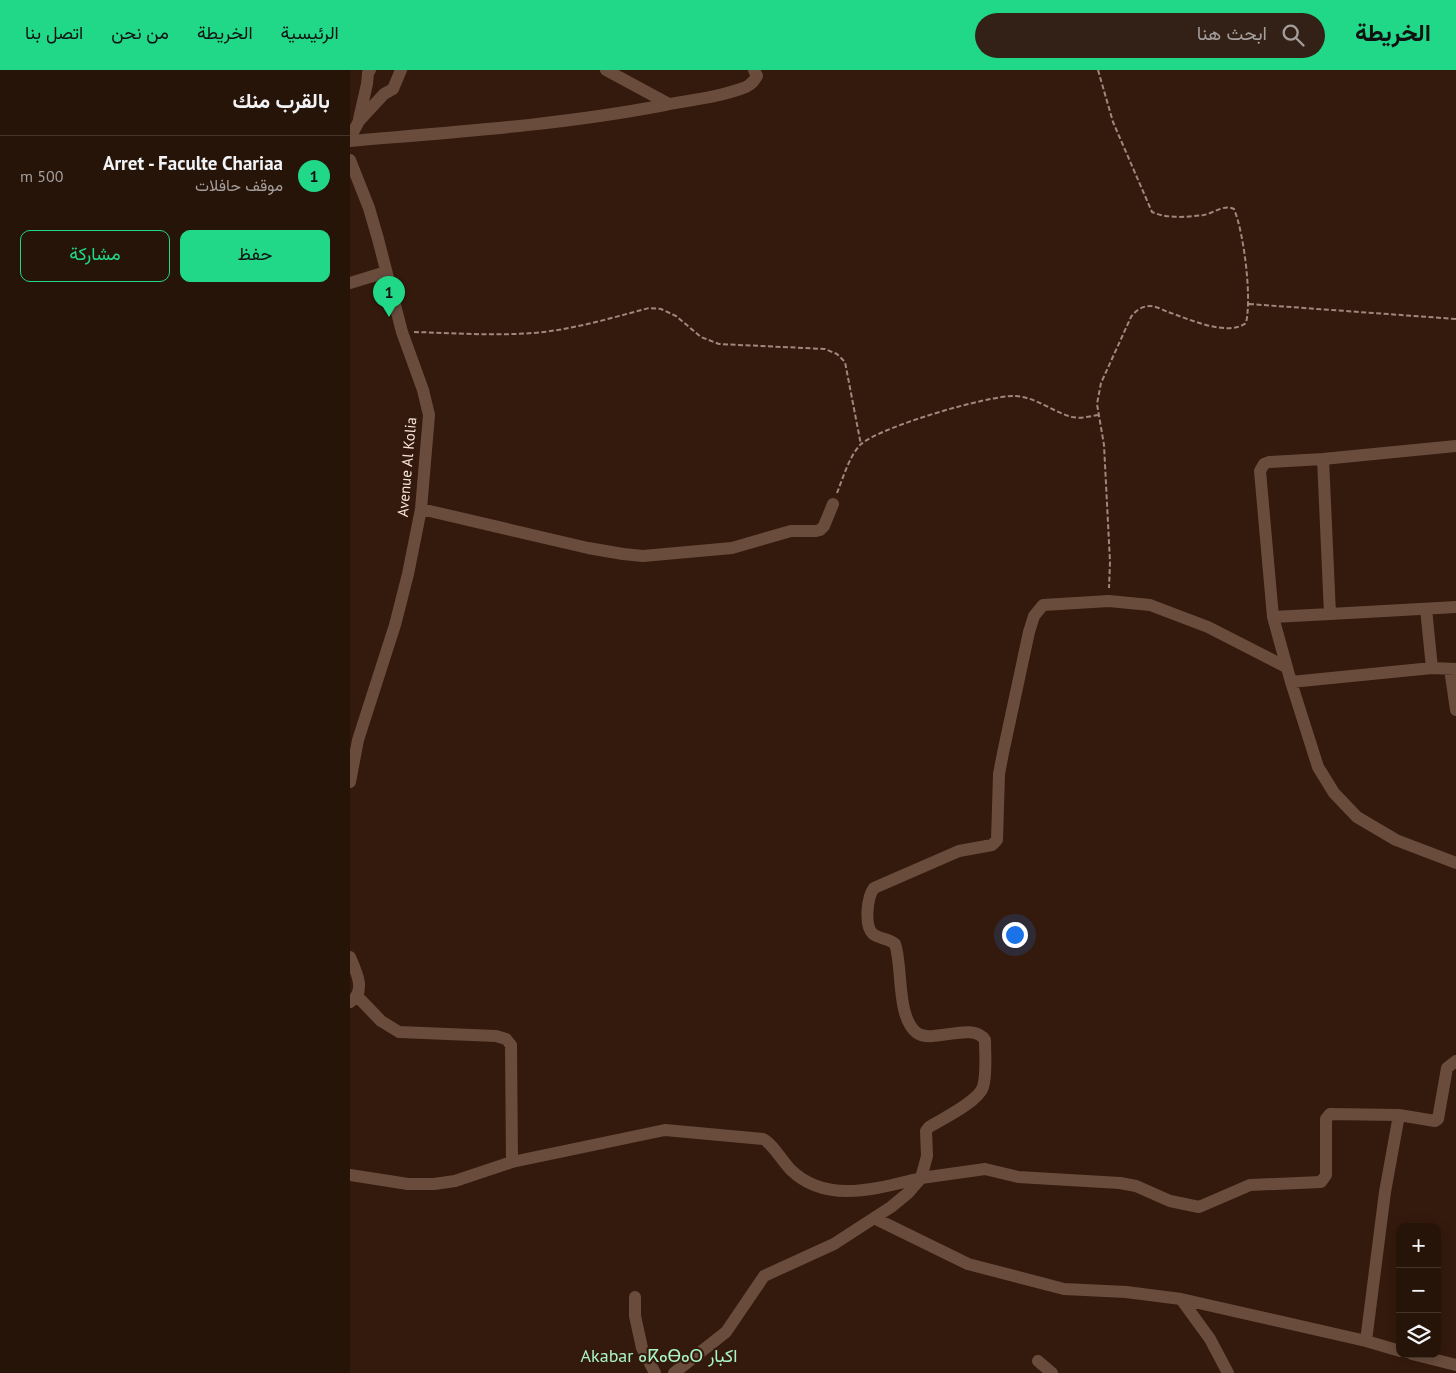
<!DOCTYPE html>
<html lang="ar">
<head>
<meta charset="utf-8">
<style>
  :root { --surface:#271409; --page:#332117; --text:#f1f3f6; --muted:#a49e9c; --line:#43332a; --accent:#20d887 }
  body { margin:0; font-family:"PT Sans",Vazirmatn,"Noto Sans Tifinagh",sans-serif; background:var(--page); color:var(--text); direction:rtl }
  .controls { position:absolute; right:15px; bottom:15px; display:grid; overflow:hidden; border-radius:10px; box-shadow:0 2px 12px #0003 }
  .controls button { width:45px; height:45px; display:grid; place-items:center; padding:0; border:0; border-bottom:1px solid var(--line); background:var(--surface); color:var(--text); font:25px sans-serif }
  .you { position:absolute; left:664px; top:864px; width:18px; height:18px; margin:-12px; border:4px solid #fff; border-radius:50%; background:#1a73e8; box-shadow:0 0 0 8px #1a73e833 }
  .badge { display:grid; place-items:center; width:32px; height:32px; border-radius:50%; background:var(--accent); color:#111; font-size:16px; font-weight:700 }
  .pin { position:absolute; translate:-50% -41px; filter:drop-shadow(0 1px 2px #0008) }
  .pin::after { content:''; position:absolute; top:26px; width:18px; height:15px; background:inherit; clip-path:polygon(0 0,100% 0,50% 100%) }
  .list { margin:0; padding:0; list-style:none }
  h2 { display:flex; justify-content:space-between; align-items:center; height:65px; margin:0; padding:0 20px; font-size:21px }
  h2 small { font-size:16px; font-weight:400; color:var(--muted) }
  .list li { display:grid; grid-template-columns:32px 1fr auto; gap:15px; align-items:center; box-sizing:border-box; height:80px; padding:0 20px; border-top:1px solid var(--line) }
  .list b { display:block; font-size:19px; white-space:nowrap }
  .list p { margin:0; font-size:16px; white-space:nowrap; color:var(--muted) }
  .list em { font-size:16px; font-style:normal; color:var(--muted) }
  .actions { display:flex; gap:10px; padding:15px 20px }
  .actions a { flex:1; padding:11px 0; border:1px solid var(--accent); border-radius:10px; text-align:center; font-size:18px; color:var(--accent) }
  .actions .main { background:var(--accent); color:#111 }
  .icon { flex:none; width:28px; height:28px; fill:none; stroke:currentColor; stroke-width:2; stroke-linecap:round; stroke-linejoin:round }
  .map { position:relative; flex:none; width:1106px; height:1303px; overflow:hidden; direction:ltr }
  header { display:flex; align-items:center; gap:30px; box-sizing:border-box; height:70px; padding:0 25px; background:var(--accent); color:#111 }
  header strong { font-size:24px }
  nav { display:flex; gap:28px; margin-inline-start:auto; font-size:18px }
  .search { width:350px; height:45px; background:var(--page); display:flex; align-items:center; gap:12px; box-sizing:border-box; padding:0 18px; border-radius:28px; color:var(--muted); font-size:19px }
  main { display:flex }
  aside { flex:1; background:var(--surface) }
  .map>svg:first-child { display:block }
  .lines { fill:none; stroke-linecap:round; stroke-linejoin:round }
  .path { stroke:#9e887c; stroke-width:2; stroke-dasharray:5 2.5; stroke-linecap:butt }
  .minor { stroke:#694c3c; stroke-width:12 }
  .labels { text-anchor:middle; stroke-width:4.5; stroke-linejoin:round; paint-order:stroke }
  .street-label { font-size:15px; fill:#f7e5db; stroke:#341a0c }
  .quarter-label { font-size:18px; fill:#a8f5c6; stroke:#341a0c }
</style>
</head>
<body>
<header>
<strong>الخريطة</strong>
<div class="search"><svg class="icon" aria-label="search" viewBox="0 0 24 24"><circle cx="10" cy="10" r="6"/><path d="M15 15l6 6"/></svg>ابحث هنا</div>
<nav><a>الرئيسية</a><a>الخريطة</a><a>من نحن</a><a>اتصل بنا</a></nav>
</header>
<main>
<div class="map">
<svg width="1106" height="1303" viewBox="0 0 1106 1303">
  <rect width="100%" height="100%" fill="#341a0c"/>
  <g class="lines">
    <path class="path" d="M 748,0 L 763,52 L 802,142 C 818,149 837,147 854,145 C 864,143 874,134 884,139 C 894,163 902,228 896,253 C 877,267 839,249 818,242 C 813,240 806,236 800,236 C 792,236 785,241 781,247 L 751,313 L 747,334 L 754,375 L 760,492 L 759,518
      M 899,234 L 1106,249
      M 64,262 C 103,263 143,266 183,263 C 222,260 261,248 299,238 L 311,239 L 326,246 L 351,267 L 369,274 L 475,279 L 487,284 L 495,292 L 511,375
      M 487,423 C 493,408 499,387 510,375 C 529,357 639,325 665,326 C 686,327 703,342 722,347 C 731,349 741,346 749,345"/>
    <path class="minor" d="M 256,0 L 319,34
      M 9,49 L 17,14 L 18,3 L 20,0
      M 0,68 L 9,51 L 34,24 L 43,19 L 51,0
      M 0,71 C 105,62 211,55 315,35 C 341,30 371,27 396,17 C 402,14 404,11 407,6 L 404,0
      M 0,90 L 19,138 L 28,169 L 52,262 L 73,320 L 79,345 L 71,439 L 58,504 L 45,555 L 8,670 L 0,712
      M 0,213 L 36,202
      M 1106,376 L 973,389 L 919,392 L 914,394 L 910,401 L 923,547 L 941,612 L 968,697 L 984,723 L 1007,747 L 1046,770 L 1106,793
      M 973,389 L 980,544 L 1106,537
      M 71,439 L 238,478 L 273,484 L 293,486 L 382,478 L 441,461 L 466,461 L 470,460 L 474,456 L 483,434
      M 1076,539 L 1082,598
      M 923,547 L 980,544
      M 1100,599 L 1106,640
      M 941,612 L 1082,598 L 1106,599
      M 0,887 C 6,901 17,922 0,932
      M 7,926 L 31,951 L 49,962 L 146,966 L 156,969 L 161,975 L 162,1092
      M 0,1105 L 58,1114 L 84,1114 L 105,1111 L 162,1092 L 315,1060 L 413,1069 C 421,1072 433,1092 441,1100 C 477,1135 528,1118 571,1108 L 577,1086 L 576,1061 L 579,1057 C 592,1049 628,1032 633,1017 C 637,1003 635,985 635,970 C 623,951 583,974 567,963 C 546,947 553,897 545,874 C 539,868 529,869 523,864 C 514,856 517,827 524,818 L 609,781 L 642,775 L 647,770 L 649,704 L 653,683 L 679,562 L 684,546 L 693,535 L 759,531 L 800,535 L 858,557 L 936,597
      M 524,1148 L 618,1194 L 714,1219 L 776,1222 L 831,1229 L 1016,1271 L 1050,1281
      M 285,1227 L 285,1246 L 292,1278 L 305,1303
      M 831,1229 L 860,1269 L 878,1303
      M 1016,1271 L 1035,1122 L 1049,1045
      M 1062,1284 L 1106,1295
      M 688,1291 L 702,1303
      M 324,1303 L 376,1262 L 414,1206 L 484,1174 L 541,1137 L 558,1123 L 571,1108 L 635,1099 L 668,1107 L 770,1113 L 786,1116 L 820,1131 L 849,1137 L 900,1115 L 971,1112 L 976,1105 L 976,1049 L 980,1044 L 1049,1045 L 1085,1051 L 1088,1049 L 1097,998 L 1106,991"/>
  </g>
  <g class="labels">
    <g class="street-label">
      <text transform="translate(57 397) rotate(-85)" y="5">Avenue Al Kolia</text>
    </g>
    <g class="quarter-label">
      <text x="309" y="1292">Akabar ⴰⴽⴰⴱⴰⵔ اكبار</text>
    </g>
  </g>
</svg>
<div class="controls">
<button>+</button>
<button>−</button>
<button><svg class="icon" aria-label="layers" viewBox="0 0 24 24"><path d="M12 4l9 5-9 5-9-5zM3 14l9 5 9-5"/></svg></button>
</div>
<div class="you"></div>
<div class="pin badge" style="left:39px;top:247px">1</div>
</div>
<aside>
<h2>بالقرب منك<small></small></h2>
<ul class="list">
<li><span class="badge">1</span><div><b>Arret - Faculte Chariaa</b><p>موقف حافلات</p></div><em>500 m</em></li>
</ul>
<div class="actions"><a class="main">حفظ</a><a>مشاركة</a></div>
</aside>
</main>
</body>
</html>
